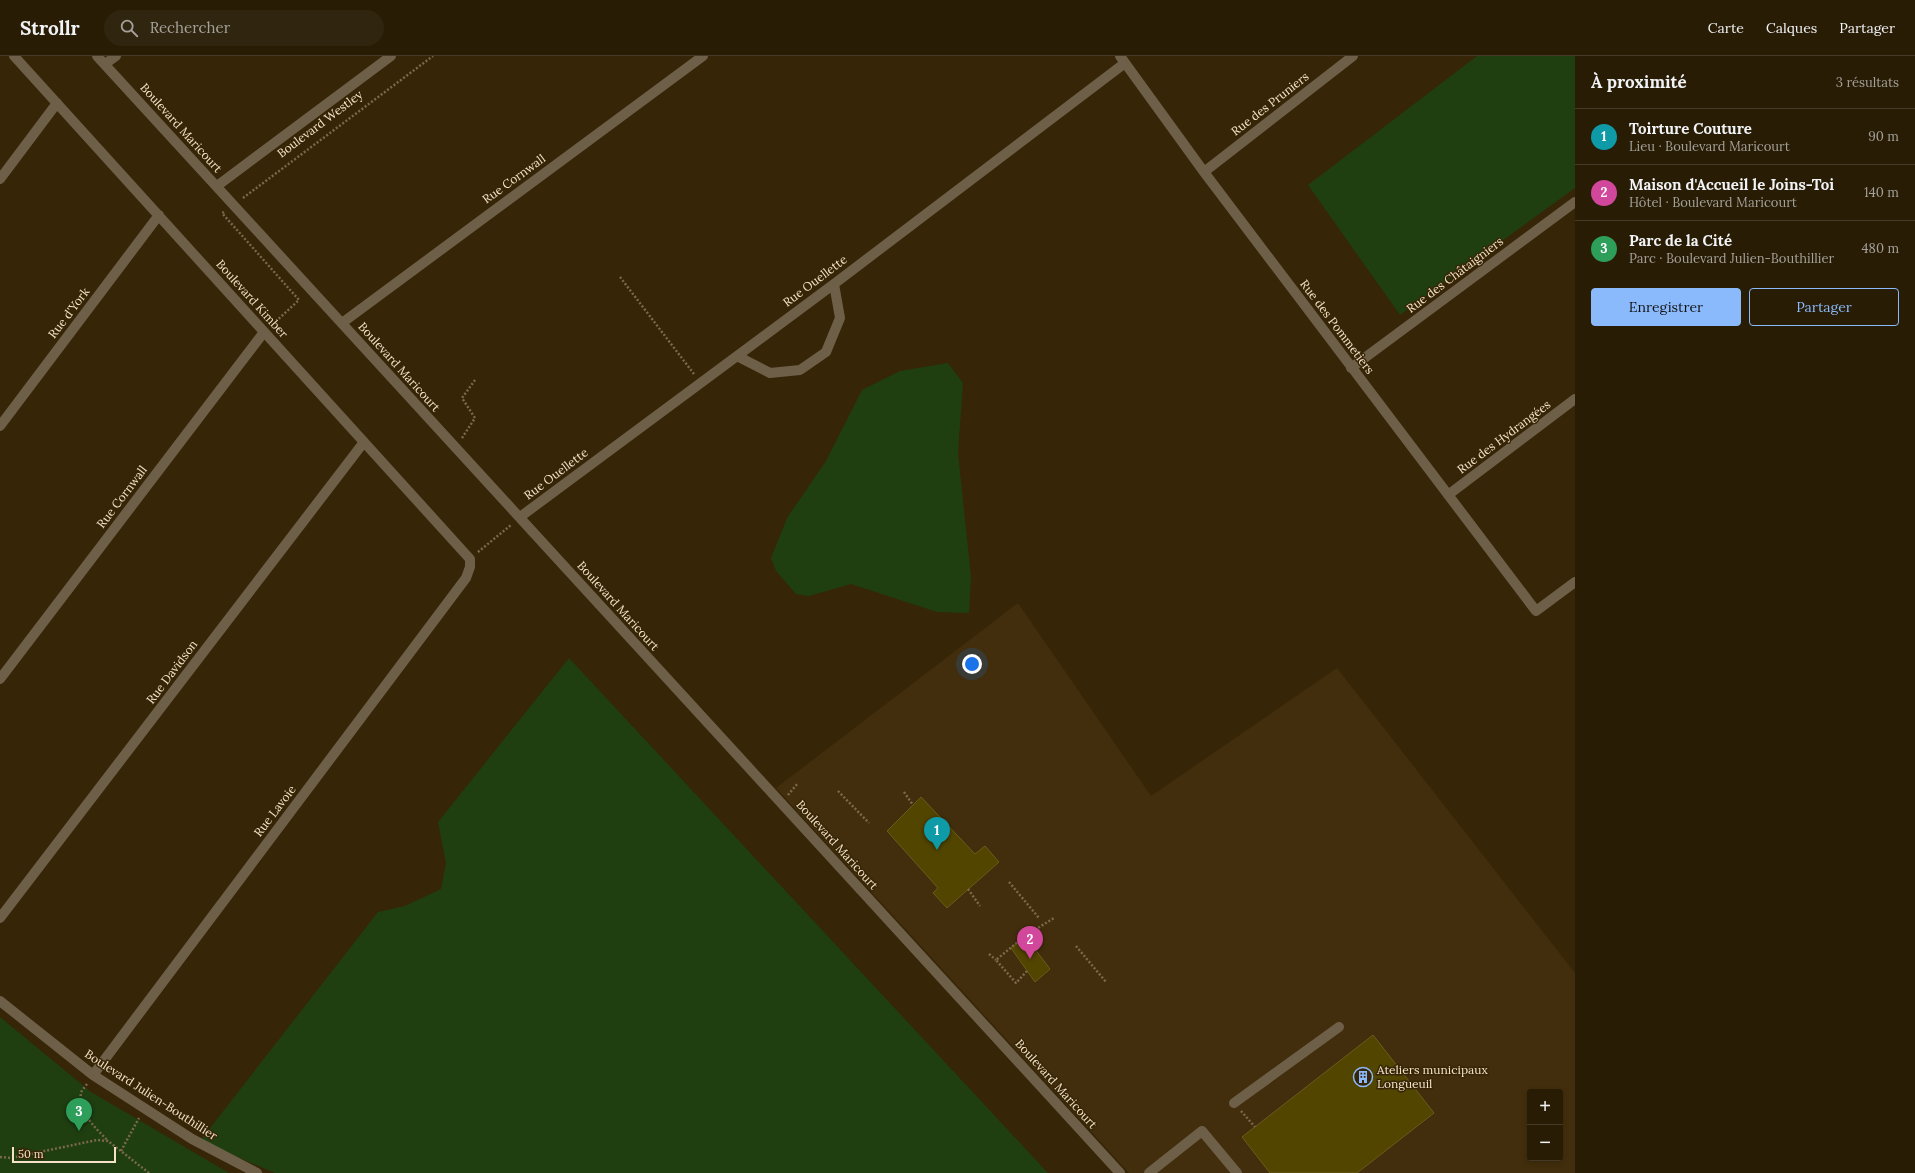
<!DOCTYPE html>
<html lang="fr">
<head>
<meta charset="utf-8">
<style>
  :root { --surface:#281c05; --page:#30250f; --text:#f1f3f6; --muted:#a5a19a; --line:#443a27; --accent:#8bbafc }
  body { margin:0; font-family:Lora,serif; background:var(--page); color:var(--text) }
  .controls { position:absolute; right:12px; bottom:12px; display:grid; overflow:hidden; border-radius:4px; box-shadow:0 2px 6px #0003 }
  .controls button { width:36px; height:36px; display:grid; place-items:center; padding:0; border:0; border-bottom:1px solid var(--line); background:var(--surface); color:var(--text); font:20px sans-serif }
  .scale { position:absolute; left:12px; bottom:10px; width:104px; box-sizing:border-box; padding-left:4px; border:2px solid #f6e3c7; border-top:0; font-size:11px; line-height:14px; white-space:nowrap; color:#f6e3c7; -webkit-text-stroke:3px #362507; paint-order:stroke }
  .you { position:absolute; left:972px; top:608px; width:14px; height:14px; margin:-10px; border:3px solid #fff; border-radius:50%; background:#1a73e8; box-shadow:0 0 0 6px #1a73e833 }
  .badge { display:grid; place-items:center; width:26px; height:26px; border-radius:50%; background:var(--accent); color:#fff; font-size:13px; font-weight:700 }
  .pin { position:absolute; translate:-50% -33px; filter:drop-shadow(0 1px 2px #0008) }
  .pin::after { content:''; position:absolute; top:21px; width:14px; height:12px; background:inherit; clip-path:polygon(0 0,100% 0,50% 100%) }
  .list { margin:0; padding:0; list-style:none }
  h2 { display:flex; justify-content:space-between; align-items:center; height:52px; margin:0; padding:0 16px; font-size:17px }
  h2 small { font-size:13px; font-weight:400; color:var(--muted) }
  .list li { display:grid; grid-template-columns:26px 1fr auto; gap:12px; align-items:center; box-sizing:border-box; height:56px; padding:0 16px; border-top:1px solid var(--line) }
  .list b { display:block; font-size:15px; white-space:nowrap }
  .list p { margin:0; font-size:13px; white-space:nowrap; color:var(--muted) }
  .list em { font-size:13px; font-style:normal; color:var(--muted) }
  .actions { display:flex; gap:8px; padding:12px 16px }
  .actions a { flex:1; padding:9px 0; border:1px solid var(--accent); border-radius:4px; text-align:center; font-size:14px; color:var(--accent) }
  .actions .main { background:var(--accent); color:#111 }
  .icon { flex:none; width:22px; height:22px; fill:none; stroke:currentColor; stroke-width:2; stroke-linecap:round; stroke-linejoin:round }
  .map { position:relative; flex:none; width:1575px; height:1117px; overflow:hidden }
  header { display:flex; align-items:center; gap:24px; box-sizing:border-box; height:56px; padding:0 20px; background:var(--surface); border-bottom:1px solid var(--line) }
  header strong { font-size:19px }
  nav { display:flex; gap:22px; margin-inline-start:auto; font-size:14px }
  .search { width:280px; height:36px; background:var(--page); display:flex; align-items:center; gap:10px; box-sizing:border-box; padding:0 14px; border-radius:22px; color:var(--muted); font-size:15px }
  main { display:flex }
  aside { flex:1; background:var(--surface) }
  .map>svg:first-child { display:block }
  .built { fill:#422e0c; fill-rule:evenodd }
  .green { fill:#1f3f11 }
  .building { fill:#524500; stroke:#6a5c1c }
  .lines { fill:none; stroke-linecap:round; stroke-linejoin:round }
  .path { stroke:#7b694c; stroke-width:2.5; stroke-dasharray:2 2; stroke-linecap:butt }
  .minor { stroke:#6e5f49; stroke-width:10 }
  .labels { text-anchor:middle; stroke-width:3; stroke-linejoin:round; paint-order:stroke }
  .street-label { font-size:12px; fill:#f6e3c7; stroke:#362507 }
  .poi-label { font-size:12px; fill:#f6e3c7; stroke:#362507; text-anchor:start }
</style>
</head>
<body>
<header>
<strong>Strollr</strong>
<div class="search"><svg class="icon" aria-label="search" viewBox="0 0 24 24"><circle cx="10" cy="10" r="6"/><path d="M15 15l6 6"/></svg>Rechercher</div>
<nav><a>Carte</a><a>Calques</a><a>Partager</a></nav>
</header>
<main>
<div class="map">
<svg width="1575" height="1117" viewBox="0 0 1575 1117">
  <rect width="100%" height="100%" fill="#362507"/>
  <path class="built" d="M 1018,547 L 1151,740 L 1337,612 L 1575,917 L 1575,1117 L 1129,1117 L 776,732 ZM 1530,1036 L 1560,1036 L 1560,1102 L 1530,1102 Z"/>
  <path class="green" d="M 1477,0 L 1575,0 L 1575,132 L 1400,259 L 1308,129 Z
    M 948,307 L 963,327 L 958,397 L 971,521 L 969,557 L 937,556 L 851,528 L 809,540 L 796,538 L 776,515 L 771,502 L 787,462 L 826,405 L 862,334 L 900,315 Z
    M 569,602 L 1048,1117 L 275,1117 L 200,1085 L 378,856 L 405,850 L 441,833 L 446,807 L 438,766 Z
    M 0,961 L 91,1036 L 229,1117 L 0,1117 Z"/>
  <path class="building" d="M 921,741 L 975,798 L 985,790 L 999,806 L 947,852 L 933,837 L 938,832 L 887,775 Z
    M 1025,880 L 1050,913 L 1035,926 L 1011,892 Z
    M 1373,979 L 1434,1057 L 1357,1117 L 1270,1117 L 1242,1081 Z"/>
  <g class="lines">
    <path class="path" d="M 243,142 L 433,0
      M 224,156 L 222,157 L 299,244 L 272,269
      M 620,221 L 694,318
      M 462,382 L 475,362 L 462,342 L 475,324
      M 478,496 L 511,469
      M 838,735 L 869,767
      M 904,736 L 913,749
      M 788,739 L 798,727
      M 1009,826 L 1039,862
      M 968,833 L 980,850
      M 1076,890 L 1106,926
      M 989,898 L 996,904
      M 1027,915 L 1016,927 L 996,904 L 1025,880 L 1054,862
      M 87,1028 L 81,1036 C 78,1057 95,1071 108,1085
      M 1241,1055 L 1255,1071
      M 121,1095 L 139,1062
      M 0,1101 L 11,1102 L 97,1084 L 108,1085 L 149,1117"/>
    <path class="minor" d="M 14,0 L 470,503 L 470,511 L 466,522 L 93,1019
      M 97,0 L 1120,1117
      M 1120,0 L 1204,116 L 1536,555 L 1575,526
      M 105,8 L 116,0
      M 1204,116 L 1353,0
      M 0,123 L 57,47
      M 217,130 L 391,0
      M 342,267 L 703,0
      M 737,300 L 770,317 L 800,314 L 826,296 L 840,262 L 834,228
      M 1351,312 L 1575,146
      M 0,370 L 159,159
      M 1448,439 L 1575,343
      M 520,461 L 834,228 L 1125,7
      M 0,623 L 264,276
      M 0,862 L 364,386
      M 0,945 L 93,1019 L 192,1083 L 257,1117
      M 1234,1047 L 1339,971
      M 1149,1117 L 1202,1075 L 1237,1117"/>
  </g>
  <defs>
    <g id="building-ring" transform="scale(1)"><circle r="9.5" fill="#362507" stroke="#8bbafc" stroke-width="1.5"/><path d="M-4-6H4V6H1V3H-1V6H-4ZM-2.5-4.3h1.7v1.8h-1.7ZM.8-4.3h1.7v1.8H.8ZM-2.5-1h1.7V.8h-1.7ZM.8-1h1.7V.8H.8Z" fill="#8bbafc"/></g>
  </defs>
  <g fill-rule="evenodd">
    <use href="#building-ring" x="1363" y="1021"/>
  </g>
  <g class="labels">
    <g class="street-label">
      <text transform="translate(1270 48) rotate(-38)" y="4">Rue des Pruniers</text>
      <text transform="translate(320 68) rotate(-37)" y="4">Boulevard Westley</text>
      <text transform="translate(181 72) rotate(48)" y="4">Boulevard Maricourt</text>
      <text transform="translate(514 123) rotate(-36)" y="4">Rue Cornwall</text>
      <text transform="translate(1455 219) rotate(-37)" y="4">Rue des Châtaigniers</text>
      <text transform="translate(815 225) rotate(-37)" y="4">Rue Ouellette</text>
      <text transform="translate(252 243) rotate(48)" y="4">Boulevard Kimber</text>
      <text transform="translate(69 257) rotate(-53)" y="4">Rue d'York</text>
      <text transform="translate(1337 271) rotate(53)" y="4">Rue des Pommetiers</text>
      <text transform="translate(399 311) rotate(48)" y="4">Boulevard Maricourt</text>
      <text transform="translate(1504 381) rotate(-37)" y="4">Rue des Hydrangées</text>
      <text transform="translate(556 418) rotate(-37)" y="4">Rue Ouellette</text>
      <text transform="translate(122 441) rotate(-53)" y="4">Rue Cornwall</text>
      <text transform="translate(618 550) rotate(48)" y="4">Boulevard Maricourt</text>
      <text transform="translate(172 616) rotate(-53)" y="4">Rue Davidson</text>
      <text transform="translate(275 755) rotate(-53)" y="4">Rue Lavoie</text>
      <text transform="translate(837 789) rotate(48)" y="4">Boulevard Maricourt</text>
      <text transform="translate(1056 1028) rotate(48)" y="4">Boulevard Maricourt</text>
      <text transform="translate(151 1039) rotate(33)" y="4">Boulevard Julien-Bouthillier</text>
    </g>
    <g class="poi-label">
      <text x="1377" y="1018">Ateliers municipaux<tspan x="1377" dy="14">Longueuil</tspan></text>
    </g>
  </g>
</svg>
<div class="controls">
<button>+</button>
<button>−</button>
</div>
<div class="scale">50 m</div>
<div class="you"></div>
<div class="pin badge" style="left:937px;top:794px;background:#0f9aa8">1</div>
<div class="pin badge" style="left:1030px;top:903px;background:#d1479c">2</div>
<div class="pin badge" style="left:79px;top:1075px;background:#2e9e5b">3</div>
</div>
<aside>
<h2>À proximité<small>3 résultats</small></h2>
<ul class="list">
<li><span class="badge" style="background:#0f9aa8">1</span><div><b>Toirture Couture</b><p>Lieu · Boulevard Maricourt</p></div><em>90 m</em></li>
<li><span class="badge" style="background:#d1479c">2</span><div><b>Maison d'Accueil le Joins-Toi</b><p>Hôtel · Boulevard Maricourt</p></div><em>140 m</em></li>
<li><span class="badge" style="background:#2e9e5b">3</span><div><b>Parc de la Cité</b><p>Parc · Boulevard Julien-Bouthillier</p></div><em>480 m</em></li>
</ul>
<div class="actions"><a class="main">Enregistrer</a><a>Partager</a></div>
</aside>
</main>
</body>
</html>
